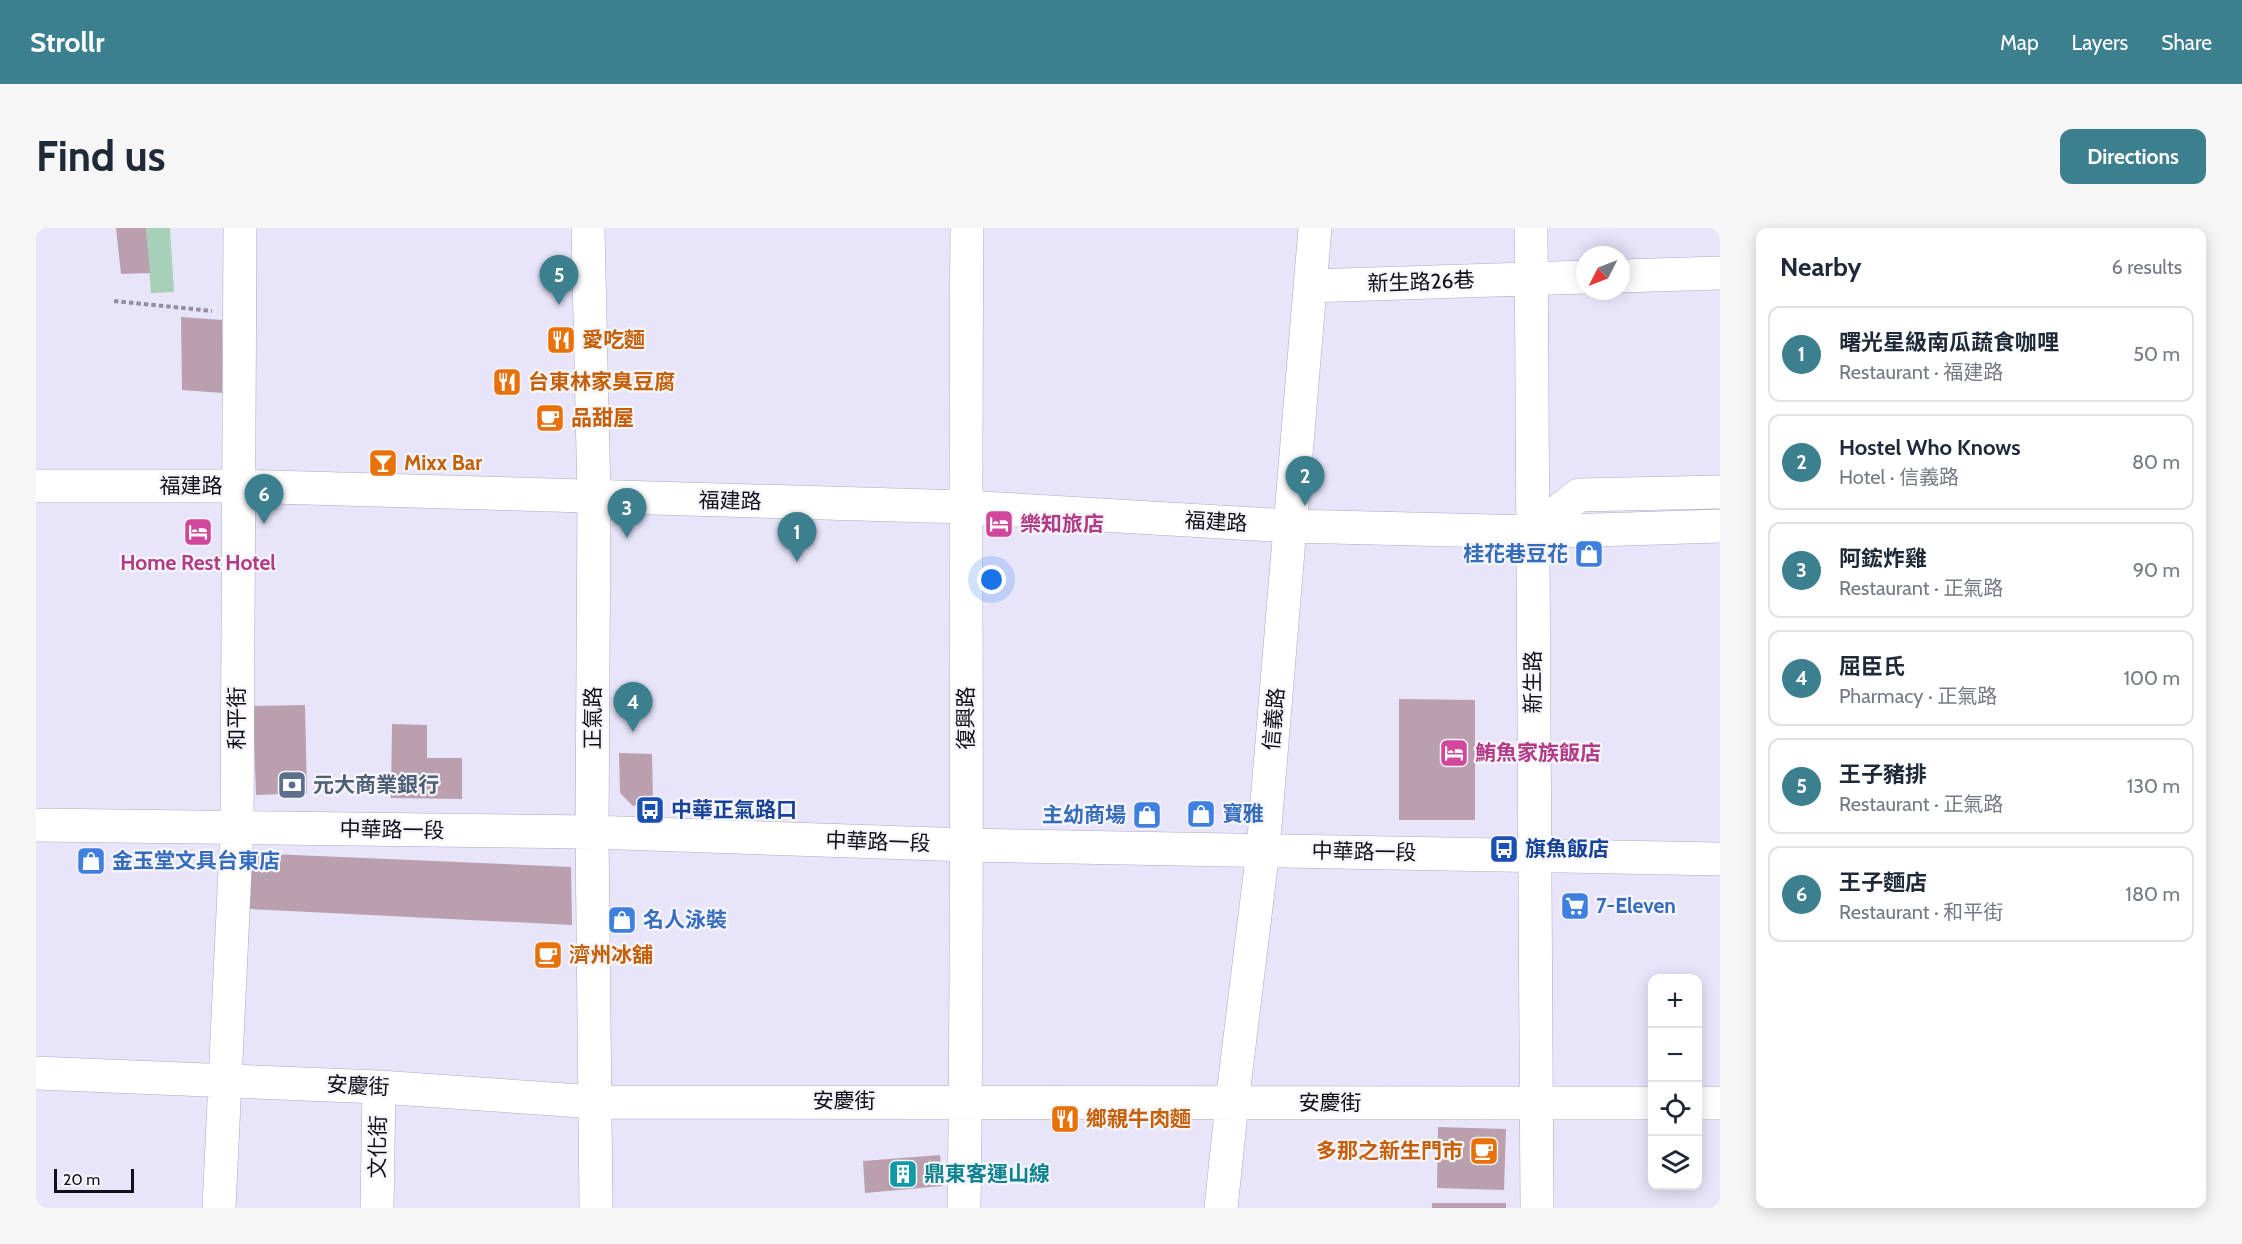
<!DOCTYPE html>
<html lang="en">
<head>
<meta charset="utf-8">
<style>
  :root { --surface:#fff; --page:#f6f6f7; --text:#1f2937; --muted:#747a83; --line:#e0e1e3; --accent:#3c7f8e }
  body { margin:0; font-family:Cabin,"Noto Sans TC",sans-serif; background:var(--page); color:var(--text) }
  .controls { position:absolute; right:18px; bottom:18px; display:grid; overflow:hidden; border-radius:12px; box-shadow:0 3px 15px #0003 }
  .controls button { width:54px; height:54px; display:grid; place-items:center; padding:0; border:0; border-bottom:2px solid var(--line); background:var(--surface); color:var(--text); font:30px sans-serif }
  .compass { position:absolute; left:1540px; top:18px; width:54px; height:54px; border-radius:50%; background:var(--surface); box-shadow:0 3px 15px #0003; rotate:228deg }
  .scale { position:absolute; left:18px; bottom:15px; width:80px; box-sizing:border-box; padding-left:6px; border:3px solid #110f18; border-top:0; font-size:16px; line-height:21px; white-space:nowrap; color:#110f18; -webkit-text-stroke:4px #f5f5fa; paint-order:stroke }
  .you { position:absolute; left:956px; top:352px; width:21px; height:21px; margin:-15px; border:4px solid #fff; border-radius:50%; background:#1a73e8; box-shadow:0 0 0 9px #1a73e833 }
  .badge { display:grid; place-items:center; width:39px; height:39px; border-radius:50%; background:var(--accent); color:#fff; font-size:20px; font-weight:700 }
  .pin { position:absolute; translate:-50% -50px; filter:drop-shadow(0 2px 3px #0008) }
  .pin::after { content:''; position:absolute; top:32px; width:21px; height:18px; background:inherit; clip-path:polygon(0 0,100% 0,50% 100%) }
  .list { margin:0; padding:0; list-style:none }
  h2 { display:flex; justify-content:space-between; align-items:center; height:78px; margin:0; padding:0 24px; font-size:26px }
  h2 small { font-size:20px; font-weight:400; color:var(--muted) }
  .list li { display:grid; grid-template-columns:39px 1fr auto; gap:18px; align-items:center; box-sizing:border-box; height:96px; margin:0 12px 12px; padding:0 12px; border:2px solid var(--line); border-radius:12px }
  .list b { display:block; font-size:22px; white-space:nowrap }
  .list p { margin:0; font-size:20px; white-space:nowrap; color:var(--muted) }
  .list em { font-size:20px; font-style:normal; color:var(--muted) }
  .icon { flex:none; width:33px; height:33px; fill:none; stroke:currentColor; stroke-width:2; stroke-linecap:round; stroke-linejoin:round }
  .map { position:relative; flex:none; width:1684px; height:980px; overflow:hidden; border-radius:12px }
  header { display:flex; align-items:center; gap:36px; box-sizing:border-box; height:84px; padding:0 30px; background:var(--accent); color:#fff }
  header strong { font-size:28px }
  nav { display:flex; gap:33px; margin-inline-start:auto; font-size:21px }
  .intro { display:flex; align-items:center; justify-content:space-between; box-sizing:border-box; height:144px; padding:0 36px }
  h1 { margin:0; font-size:42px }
  .button { padding:15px 27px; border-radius:12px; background:var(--accent); color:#fff; font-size:21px; font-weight:700 }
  main { display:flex; gap:36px; padding:0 36px }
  aside { flex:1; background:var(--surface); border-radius:12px; box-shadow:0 3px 15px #0003 }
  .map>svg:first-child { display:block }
  .green { fill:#a7d0b8 }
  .building { fill:#ba9fae }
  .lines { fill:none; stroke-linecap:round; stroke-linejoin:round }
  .minor-casing { stroke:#aba7c2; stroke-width:34 }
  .path { stroke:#918f9f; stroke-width:4; stroke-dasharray:4.5 3; stroke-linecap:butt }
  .minor { stroke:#fff; stroke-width:33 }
  .labels { text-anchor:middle; stroke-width:4.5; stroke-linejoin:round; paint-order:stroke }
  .street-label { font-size:21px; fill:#110f18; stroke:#f5f5fa }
  .food-label { font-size:21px; font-weight:bold; fill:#c56008; stroke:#f5f5fa; text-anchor:start }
  .hotel-label { font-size:21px; font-weight:bold; fill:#b23c85; stroke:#f5f5fa; text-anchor:start }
  .shop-label { font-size:21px; font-weight:bold; fill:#366cbe; stroke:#f5f5fa; text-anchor:start }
  .service-label { font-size:21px; font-weight:bold; fill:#4e5e75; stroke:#f5f5fa; text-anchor:start }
  .transit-label { font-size:21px; font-weight:bold; fill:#164399; stroke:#f5f5fa; text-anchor:start }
  .culture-label { font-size:21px; font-weight:bold; fill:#0d838f; stroke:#f5f5fa; text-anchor:start }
</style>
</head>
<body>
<header>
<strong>Strollr</strong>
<nav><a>Map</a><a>Layers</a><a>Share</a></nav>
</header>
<div class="intro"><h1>Find us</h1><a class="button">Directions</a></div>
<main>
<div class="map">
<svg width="1684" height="980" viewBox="0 0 1684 980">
  <rect width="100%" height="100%" fill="#e8e5fb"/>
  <path class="green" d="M 110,0 L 134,0 L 138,64 L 115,65 Z"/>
  <path class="building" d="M 80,0 L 110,0 L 114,45 L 85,46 Z
    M 145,89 L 186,92 L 187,165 L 146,162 Z
    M 1363,471 L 1439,472 L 1439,592 L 1363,592 Z
    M 269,477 L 271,565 L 220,567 L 217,478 Z
    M 356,496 L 391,497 L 391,530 L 426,530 L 426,571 L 355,570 Z
    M 583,525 L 616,526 L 617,574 L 597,578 L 584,565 Z
    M 215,625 L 535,639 L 536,697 L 213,681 Z
    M 1402,899 L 1470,901 L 1468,962 L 1401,960 Z
    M 904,927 L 907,958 L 829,965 L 827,933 Z
    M 1396,975 L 1470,975 L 1470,980 L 1396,980 Z"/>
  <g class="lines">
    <g class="minor-casing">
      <path id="minor" d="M 552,0 L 558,270 L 556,604 L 560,980
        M 1495,0 L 1501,980
        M 1585,48 L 1684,45
        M 1274,58 L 1549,49
        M 0,258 L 203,258 L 929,279 L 1254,298 L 1496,304 L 1684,298
        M 1496,304 L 1543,267 L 1684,264
        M 0,597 L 556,604 L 931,617 L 1684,631
        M 0,845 L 343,859 L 560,874 L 1616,875
        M 1662,875 L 1684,875
        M 183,980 L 201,599 L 204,0
        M 341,980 L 343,859
        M 928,980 C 933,653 928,327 931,0
        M 1185,980 L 1196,875 L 1227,622 L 1279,0"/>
    </g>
    <path class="path" d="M 78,73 L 176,83"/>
    <use href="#minor" class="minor"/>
  </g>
  <defs>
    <g id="restaurant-square" transform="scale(1.5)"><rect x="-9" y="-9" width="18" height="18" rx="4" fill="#e8710a" stroke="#f5f5fa"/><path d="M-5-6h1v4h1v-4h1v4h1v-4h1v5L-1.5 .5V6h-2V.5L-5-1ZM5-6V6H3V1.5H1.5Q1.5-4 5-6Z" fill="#fff"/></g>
    <g id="cafe-square" transform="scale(1.5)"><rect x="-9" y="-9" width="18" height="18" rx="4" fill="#e8710a" stroke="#f5f5fa"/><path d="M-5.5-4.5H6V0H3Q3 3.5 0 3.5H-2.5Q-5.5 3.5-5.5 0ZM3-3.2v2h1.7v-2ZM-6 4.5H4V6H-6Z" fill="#fff"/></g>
    <g id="bar-square" transform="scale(1.5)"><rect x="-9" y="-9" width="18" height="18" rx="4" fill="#e8710a" stroke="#f5f5fa"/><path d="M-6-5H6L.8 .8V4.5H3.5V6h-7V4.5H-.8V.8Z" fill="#fff"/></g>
    <g id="hotel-square" transform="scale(1.5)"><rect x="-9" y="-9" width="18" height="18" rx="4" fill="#d1479c" stroke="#f5f5fa"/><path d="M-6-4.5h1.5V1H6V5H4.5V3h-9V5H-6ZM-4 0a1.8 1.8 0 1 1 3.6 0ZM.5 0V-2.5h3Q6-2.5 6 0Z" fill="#fff"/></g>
    <g id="shop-square" transform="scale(1.5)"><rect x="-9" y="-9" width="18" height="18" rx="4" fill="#3f7fe0" stroke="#f5f5fa"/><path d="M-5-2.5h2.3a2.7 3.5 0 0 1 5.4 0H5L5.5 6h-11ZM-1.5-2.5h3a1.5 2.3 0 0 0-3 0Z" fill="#fff"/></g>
    <g id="bank-square" transform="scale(1.5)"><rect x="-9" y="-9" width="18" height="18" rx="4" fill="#5c6f8a" stroke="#f5f5fa"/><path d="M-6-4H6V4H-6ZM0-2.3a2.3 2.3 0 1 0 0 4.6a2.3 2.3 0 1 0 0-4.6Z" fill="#fff"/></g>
    <g id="bus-square" transform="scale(1.5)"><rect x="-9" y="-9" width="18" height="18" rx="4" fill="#1a4fb4" stroke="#f5f5fa"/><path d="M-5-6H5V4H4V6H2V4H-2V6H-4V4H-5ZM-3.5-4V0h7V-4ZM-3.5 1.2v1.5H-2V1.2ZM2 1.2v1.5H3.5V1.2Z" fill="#fff"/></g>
    <g id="supermarket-square" transform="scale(1.5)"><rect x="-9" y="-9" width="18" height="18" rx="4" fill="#3f7fe0" stroke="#f5f5fa"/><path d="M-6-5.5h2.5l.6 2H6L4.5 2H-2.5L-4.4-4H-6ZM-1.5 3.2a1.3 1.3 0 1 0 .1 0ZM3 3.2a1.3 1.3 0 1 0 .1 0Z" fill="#fff"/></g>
    <g id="building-square" transform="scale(1.5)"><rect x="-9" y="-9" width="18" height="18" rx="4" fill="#0f9aa8" stroke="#f5f5fa"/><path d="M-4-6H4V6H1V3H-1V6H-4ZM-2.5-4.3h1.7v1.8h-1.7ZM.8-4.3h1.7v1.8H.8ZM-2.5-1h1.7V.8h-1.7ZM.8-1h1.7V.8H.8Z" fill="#fff"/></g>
  </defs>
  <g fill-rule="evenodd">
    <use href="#restaurant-square" x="525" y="112"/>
    <use href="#restaurant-square" x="471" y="154"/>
    <use href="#cafe-square" x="514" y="190"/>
    <use href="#bar-square" x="347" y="235"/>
    <use href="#hotel-square" x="963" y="296"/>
    <use href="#hotel-square" x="162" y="304"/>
    <use href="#shop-square" x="1553" y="326"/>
    <use href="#hotel-square" x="1418" y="525"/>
    <use href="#bank-square" x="256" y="557"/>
    <use href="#bus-square" x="614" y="582"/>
    <use href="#shop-square" x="1165" y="586"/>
    <use href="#shop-square" x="1111" y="587"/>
    <use href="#bus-square" x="1468" y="621"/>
    <use href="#shop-square" x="55" y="633"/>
    <use href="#supermarket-square" x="1539" y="678"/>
    <use href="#shop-square" x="586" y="692"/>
    <use href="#cafe-square" x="512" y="727"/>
    <use href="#restaurant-square" x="1029" y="891"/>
    <use href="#cafe-square" x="1448" y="923"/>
    <use href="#building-square" x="867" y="946"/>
  </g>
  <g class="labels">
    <g class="street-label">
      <text transform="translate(1385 54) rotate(-2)" y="7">新生路26巷</text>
      <text x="155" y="265">福建路</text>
      <text transform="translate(694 273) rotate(1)" y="7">福建路</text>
      <text transform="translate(1180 294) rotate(3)" y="7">福建路</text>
      <text transform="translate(1497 454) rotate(-90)" y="7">新生路</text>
      <text transform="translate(201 490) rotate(-90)" y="7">和平街</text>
      <text transform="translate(557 490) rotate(-90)" y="7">正氣路</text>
      <text transform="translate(930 490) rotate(-90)" y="7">復興路</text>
      <text transform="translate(1238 491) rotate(-85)" y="7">信義路</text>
      <text transform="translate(356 602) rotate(1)" y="7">中華路一段</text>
      <text transform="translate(842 614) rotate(2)" y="7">中華路一段</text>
      <text transform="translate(1328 624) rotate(1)" y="7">中華路一段</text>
      <text transform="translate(322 858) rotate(3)" y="7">安慶街</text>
      <text x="808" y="880">安慶街</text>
      <text x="1294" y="882">安慶街</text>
      <text transform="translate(342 919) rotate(-89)" y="7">文化街</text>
    </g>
    <g class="food-label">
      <text x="546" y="119">愛吃麵</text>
      <text x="492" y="161">台東林家臭豆腐</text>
      <text x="535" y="197">品甜屋</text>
      <text x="368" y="242">Mixx Bar</text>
      <text x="533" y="734">濟州冰舖</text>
      <text x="1050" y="898">鄉親牛肉麵</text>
      <text x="1427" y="930" text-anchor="end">多那之新生門市</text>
    </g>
    <g class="hotel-label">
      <text x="984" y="303">樂知旅店</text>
      <text x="162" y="342" text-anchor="middle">Home Rest Hotel</text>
      <text x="1439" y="532">鮪魚家族飯店</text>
    </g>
    <g class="shop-label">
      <text x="1532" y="333" text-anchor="end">桂花巷豆花</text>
      <text x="1186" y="593">寶雅</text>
      <text x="1090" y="594" text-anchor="end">主幼商場</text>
      <text x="76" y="640">金玉堂文具台東店</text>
      <text x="1560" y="685">7-Eleven</text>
      <text x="607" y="699">名人泳裝</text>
    </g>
    <g class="service-label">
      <text x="277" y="564">元大商業銀行</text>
    </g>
    <g class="transit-label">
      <text x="635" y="589">中華正氣路口</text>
      <text x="1489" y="628">旗魚飯店</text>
    </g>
    <g class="culture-label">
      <text x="888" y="953">鼎東客運山線</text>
    </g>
  </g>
</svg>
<div class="controls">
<button>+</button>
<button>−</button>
<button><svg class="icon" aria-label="locate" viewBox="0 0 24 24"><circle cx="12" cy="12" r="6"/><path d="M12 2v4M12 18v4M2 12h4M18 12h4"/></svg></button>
<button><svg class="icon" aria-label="layers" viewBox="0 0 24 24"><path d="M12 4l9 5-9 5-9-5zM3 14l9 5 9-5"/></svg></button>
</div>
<svg class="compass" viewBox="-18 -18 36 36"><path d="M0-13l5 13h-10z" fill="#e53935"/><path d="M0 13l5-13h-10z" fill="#747a83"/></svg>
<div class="scale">20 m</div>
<div class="you"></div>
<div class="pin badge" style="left:761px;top:334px">1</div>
<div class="pin badge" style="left:1269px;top:278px">2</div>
<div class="pin badge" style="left:591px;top:310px">3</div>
<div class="pin badge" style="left:597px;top:504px">4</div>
<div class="pin badge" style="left:523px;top:77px">5</div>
<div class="pin badge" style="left:228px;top:296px">6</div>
</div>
<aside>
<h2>Nearby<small>6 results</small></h2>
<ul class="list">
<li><span class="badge">1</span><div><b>曙光星級南瓜蔬食咖哩</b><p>Restaurant · 福建路</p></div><em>50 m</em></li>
<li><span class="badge">2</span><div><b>Hostel Who Knows</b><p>Hotel · 信義路</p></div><em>80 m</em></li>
<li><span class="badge">3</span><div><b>阿鋐炸雞</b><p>Restaurant · 正氣路</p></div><em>90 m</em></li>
<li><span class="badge">4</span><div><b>屈臣氏</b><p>Pharmacy · 正氣路</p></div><em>100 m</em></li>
<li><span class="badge">5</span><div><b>王子豬排</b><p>Restaurant · 正氣路</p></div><em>130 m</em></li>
<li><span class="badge">6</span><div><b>王子麵店</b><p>Restaurant · 和平街</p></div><em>180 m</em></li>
</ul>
</aside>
</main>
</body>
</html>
